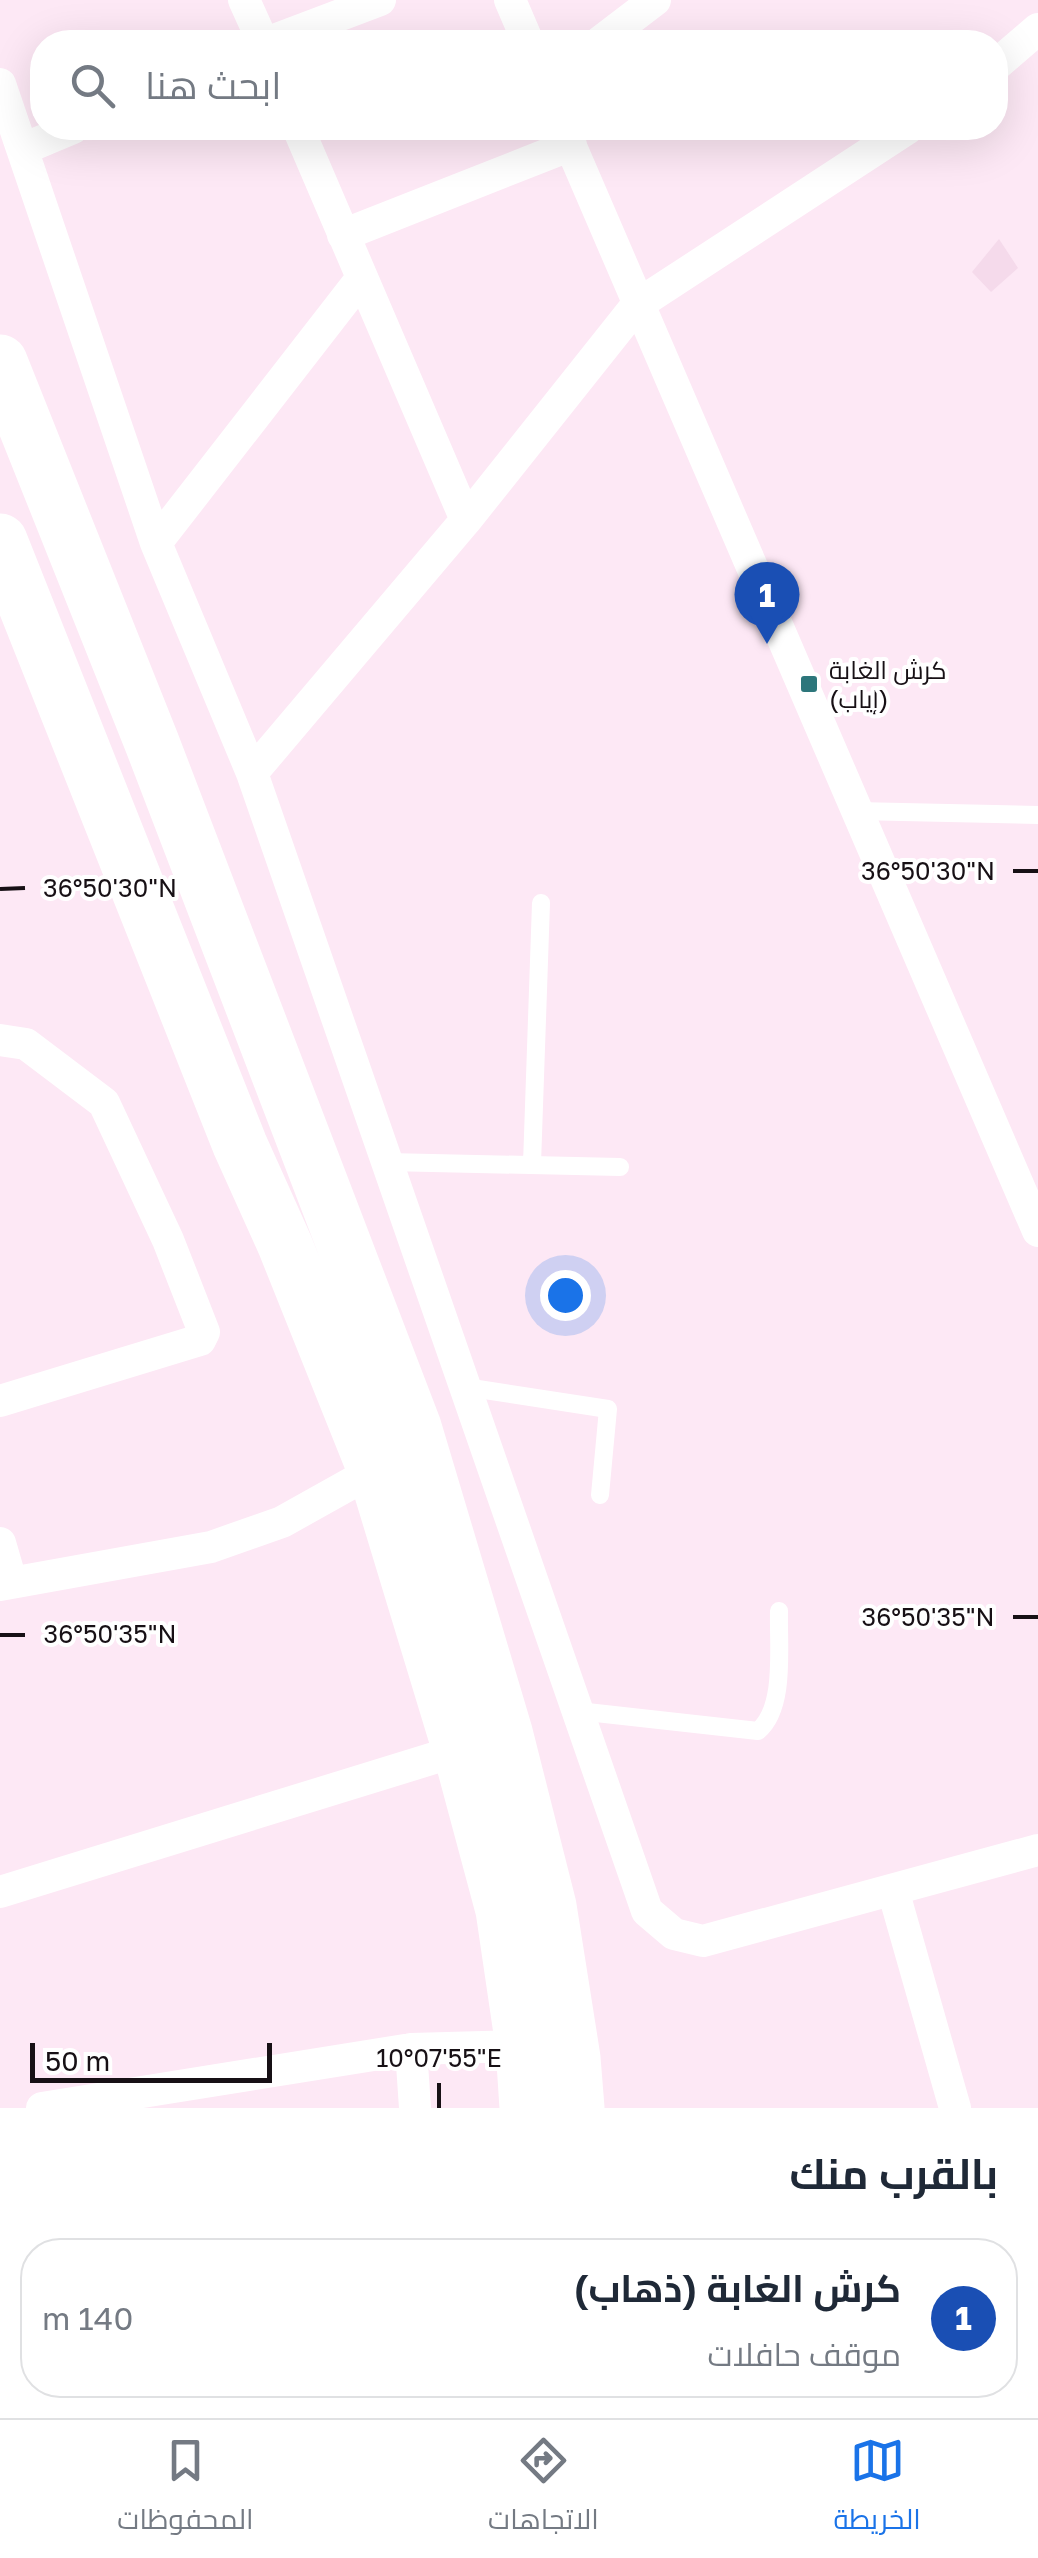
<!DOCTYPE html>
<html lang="ar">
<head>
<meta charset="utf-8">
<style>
  :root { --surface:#fff; --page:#f2f2f3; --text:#1f2937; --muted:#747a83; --line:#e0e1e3; --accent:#1a73e8 }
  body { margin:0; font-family:"Golos Text",Cairo,sans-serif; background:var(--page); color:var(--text); direction:rtl }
  .scale { position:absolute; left:30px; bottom:25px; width:242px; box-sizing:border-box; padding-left:10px; border:5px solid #171015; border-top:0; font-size:28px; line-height:35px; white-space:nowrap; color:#171015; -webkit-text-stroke:8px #fff; paint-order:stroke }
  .you { position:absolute; left:565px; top:1295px; width:35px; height:35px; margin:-25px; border:8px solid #fff; border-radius:50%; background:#1a73e8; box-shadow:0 0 0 15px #1a73e833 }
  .badge { display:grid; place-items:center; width:65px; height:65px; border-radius:50%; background:var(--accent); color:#fff; font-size:32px; font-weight:700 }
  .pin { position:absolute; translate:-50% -82px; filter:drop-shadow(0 2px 5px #0008) }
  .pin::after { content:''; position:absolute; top:52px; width:35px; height:30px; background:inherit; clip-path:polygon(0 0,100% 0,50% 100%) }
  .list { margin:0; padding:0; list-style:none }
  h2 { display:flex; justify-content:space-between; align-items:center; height:130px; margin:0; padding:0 40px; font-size:42px }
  h2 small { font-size:32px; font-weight:400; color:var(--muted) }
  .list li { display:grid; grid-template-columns:65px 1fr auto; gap:30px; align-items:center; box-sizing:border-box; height:160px; margin:0 20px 20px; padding:0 20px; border:2px solid var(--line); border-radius:40px }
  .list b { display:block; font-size:38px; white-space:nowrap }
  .list p { margin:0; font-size:32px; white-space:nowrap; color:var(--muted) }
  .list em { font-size:32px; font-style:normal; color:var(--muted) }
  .icon { flex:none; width:55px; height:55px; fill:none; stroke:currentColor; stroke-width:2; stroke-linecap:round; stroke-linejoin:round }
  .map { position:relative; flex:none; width:1038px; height:2108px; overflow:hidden; direction:ltr }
  .search { position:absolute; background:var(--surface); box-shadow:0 10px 40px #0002; left:30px; right:30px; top:30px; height:110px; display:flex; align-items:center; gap:25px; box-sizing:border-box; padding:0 35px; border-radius:40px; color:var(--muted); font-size:38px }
  .sheet { height:310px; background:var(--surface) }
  nav { display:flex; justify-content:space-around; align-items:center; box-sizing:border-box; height:140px; border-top:2px solid var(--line); background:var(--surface); font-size:28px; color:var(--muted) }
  nav a { display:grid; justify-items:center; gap:5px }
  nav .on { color:var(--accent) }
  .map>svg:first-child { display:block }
  .built { fill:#f5daeb }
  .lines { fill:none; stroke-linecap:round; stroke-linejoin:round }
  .lane { stroke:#fff; stroke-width:18 }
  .street { stroke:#fff; stroke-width:32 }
  .highway { stroke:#fff; stroke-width:55 }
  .ticks { fill:none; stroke:#171015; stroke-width:4 }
  .poi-dot { fill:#2d767b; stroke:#fff; stroke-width:4 }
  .labels { text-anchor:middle; stroke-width:8; stroke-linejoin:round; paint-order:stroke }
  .poi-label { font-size:25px; fill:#171015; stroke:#fff; text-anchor:start }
  .ticks-label { font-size:25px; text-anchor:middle; fill:#171015; stroke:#fff; stroke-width:8; stroke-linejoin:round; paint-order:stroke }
</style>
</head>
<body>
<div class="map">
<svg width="1038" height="2108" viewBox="0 0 1038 2108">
  <rect width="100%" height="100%" fill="#fde8f5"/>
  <path class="built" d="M 999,239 L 1018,268 L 991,292 L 972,272 Z"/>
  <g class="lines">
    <path class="lane" d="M 856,811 L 1038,815
      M 387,1162 L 620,1167
      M 532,1164 L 541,903
      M 465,1387 L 608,1409 L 600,1495
      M 578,1711 L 758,1731 C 786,1708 778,1646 779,1611"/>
    <path class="street" d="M 244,0 L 263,42
      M 510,0 L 528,42
      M 269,42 L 380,0
      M 600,42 L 655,0
      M 996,65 L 1038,29
      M 0,84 L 156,543 L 252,773 L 647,1911 L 674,1934 L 703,1941 L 1038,1850
      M 298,128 L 466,520
      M 563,128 L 1038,1231
      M 23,149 L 73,128
      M 343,235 L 571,145
      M 156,543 L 361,279
      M 252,773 L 466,520 L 637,305 L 908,128
      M 0,1040 L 26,1044 L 104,1103 L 168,1240 L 204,1332 L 200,1340 L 0,1401
      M 0,1543 L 11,1581
      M 0,1585 L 211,1547 L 282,1522 L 375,1470
      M 893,1890 L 955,2108
      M 0,1892 L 460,1750
      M 411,2049 L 415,2108
      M 42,2108 L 411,2049 L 523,2046"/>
    <path class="highway" d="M 0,362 L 152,743 L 414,1427 L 505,1732 L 549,1906 L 573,2058 L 577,2108
      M 0,541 L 240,1145 L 285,1245 L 375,1470 L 460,1750 L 503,1910 L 523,2046 L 527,2108"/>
  </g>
  <path class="ticks" d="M 1013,871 L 1038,871M 0,889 L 25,888M 1013,1617 L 1038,1617M 0,1635 L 25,1635M 439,2083 L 439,2108"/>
  <rect class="poi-dot" x="799" y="674" width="20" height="20" rx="5"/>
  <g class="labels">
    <g class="poi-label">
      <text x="829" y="679">كرش الغابة<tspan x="829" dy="29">(إياب)</tspan></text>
    </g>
  </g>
  <g class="ticks-label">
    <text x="928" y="880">36°50'30"N</text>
    <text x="110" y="897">36°50'30"N</text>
    <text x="928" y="1626">36°50'35"N</text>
    <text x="110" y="1643">36°50'35"N</text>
    <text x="439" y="2067">10°07'55"E</text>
  </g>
</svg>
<div class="scale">50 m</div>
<div class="you"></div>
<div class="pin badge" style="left:767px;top:644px;background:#1a4fb4">1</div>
<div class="search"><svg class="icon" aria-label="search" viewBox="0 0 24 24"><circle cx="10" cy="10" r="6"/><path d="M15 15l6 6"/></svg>ابحث هنا</div>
</div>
<section class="sheet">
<h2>بالقرب منك<small></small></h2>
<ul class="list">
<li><span class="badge" style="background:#1a4fb4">1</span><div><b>كرش الغابة (ذهاب)</b><p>موقف حافلات</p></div><em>140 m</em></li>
</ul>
</section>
<nav>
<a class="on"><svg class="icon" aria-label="map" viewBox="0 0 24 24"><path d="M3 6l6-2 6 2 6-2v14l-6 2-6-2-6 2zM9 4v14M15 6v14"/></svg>الخريطة</a>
<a><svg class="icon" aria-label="directions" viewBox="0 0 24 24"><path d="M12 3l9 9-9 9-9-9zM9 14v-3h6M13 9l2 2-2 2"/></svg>الاتجاهات</a>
<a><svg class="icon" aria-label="saved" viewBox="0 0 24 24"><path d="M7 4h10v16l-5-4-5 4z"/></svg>المحفوظات</a>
</nav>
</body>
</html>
